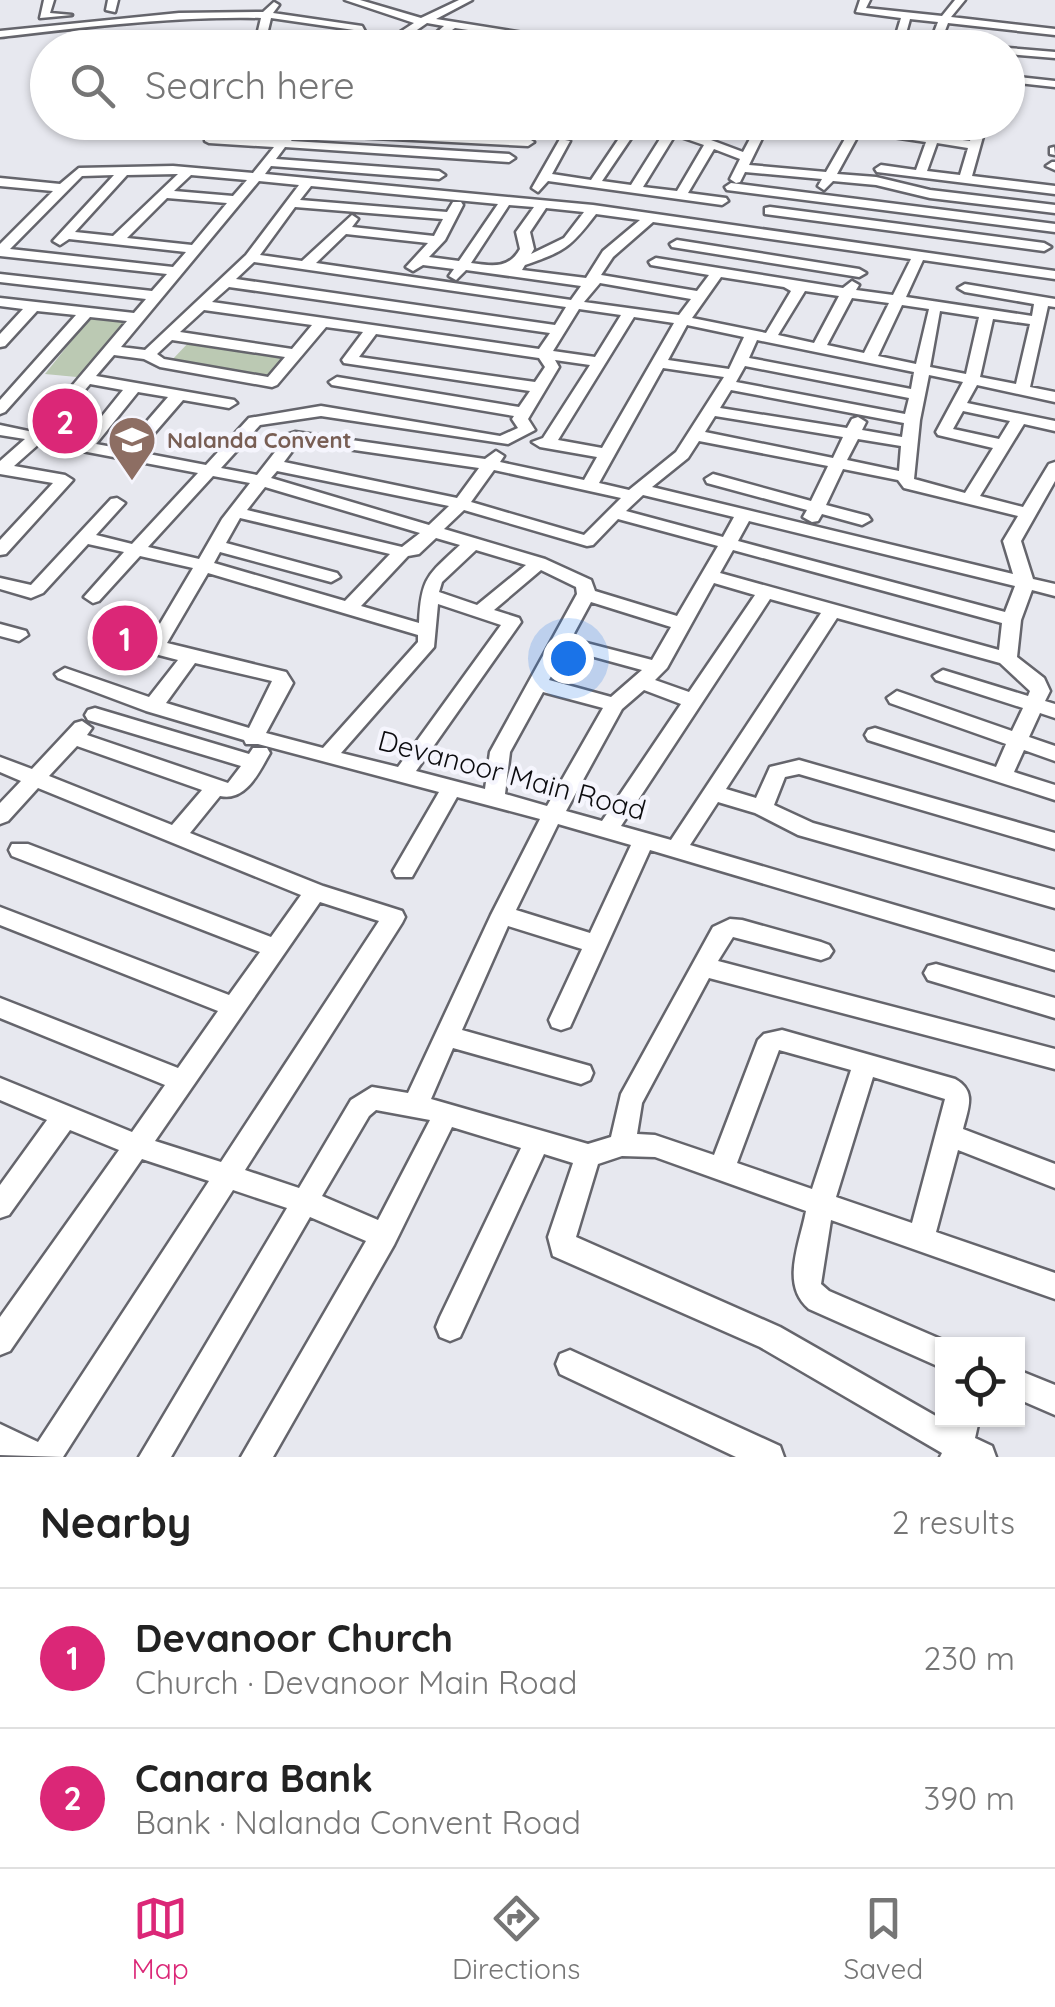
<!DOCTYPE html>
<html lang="en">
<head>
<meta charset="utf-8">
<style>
  :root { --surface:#fff; --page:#f2f2f2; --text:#222; --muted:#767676; --line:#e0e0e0; --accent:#db2777 }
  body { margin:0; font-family:Quicksand,sans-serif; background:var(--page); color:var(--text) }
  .controls { position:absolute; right:30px; bottom:30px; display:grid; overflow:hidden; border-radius:0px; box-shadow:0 2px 8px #0004 }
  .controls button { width:90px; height:90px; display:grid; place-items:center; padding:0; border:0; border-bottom:2px solid var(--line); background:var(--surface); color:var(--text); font:50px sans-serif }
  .you { position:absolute; left:568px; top:658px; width:35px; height:35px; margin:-25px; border:8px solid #fff; border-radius:50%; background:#1a73e8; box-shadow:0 0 0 15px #1a73e833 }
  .badge { display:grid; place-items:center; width:65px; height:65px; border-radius:50%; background:var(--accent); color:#fff; font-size:32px; font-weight:700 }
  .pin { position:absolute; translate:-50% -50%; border:5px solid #fff; box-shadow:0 2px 10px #0006 }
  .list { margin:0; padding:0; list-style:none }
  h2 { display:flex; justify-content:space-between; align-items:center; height:130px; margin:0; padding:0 40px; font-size:42px }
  h2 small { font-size:32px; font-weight:400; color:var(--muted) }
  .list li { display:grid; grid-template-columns:65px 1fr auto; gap:30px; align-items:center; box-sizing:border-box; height:140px; padding:0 40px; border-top:2px solid var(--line) }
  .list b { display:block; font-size:38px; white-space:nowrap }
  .list p { margin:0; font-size:32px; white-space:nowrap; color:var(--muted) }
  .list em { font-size:32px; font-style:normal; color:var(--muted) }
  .icon { flex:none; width:55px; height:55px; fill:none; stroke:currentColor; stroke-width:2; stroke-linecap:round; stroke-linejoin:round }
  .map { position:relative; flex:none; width:1055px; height:1457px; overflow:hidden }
  .search { position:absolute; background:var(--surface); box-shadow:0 2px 8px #0004; left:30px; right:30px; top:30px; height:110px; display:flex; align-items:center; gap:25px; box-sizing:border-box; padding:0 35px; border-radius:55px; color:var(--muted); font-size:38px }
  .sheet { height:410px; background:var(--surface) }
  nav { display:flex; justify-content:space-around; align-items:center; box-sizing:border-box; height:140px; border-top:2px solid var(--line); background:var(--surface); font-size:28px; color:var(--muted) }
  nav a { display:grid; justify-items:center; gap:5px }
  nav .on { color:var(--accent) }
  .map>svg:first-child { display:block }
  .green { fill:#bbc9b3 }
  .building { fill:#b1a8a8 }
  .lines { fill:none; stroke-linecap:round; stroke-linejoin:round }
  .minor-casing { stroke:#65656c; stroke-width:5 }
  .minor { fill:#fff; fill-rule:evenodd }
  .labels { text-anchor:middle; stroke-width:9; stroke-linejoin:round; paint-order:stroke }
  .far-education-label { font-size:22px; font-weight:bold; fill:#785e54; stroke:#f5f5fd; text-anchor:start }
  .street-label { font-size:28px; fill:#0c0c0f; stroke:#f5f5fd }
</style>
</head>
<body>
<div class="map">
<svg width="1055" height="1457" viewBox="0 0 1055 1457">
  <rect width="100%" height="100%" fill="#e7e8ef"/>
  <path class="green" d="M 92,315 L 132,318 L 87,378 L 45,374 Z
    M 191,340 L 289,355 L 269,377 L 171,361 Z"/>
  <path class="building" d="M 124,621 L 150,633 L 136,647 L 95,647 Z"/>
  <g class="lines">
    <g class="minor-casing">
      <path id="minor" d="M 44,0 L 54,0 L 50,13 L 72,15 L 40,18 Z
        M 108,0 L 118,0 L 115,12 L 106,10 Z
        M 345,0 L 360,0 L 421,18 L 459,0 L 472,0 L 436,19 L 618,48 L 589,48 L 455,28 L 452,30 L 500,48 L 483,48 L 447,34 L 431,48 L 419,48 L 444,26 L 427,23 L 391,48 L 382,48 L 384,42 L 254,48 L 261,18 C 173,16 87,27 0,37 L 0,31 L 179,13 L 263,12 L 274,2 L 279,5 L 273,13 L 362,26 L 368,37 L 394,36 L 414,23 ZM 271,18 L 354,30 L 358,37 L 265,43 Z
        M 860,0 L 870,0 L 866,8 L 942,16 L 955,0 L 965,0 L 951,17 L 1055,29 L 1055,35 L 948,23 L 941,41 L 982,48 L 928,48 L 938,22 L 910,19 L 902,48 L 892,48 L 901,18 L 856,12 Z
        M 1008,48 L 1055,52 L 1055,58 L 1008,54 Z
        M 1008,76 L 1055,81 L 1055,87 L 1008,82 Z
        M 293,122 L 304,122 L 301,127 L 528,138 L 534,142 L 528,146 L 296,134 L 291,141 L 509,154 L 515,158 L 509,162 L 285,147 L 276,159 L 439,171 L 445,175 L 439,179 L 271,166 L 265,174 L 593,205 L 1055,271 L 1055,279 L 923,260 L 906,297 L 1032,316 L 1034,304 L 965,292 L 958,288 L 965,284 L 1055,299 L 1055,307 L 1048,306 L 1030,387 L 1055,392 L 1055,402 L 977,385 L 967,403 L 1055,421 L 1055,431 L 1024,424 L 980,496 L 1023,507 L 1049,464 L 1055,462 L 1055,481 L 1021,541 L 1033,579 L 1055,584 L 1055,596 L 1032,590 L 1021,620 L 1017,657 L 1044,678 L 1050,691 L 1045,701 L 1055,704 L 1055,718 L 1040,713 L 1029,737 L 1055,746 L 1055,761 L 1024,750 L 1014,772 L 1055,785 L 1055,800 L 868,740 L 865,735 L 868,730 L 875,728 L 996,767 L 1006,744 L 890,703 L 887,698 L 897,691 L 1012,731 L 1023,708 L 936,680 L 933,676 L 943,670 L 1028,696 L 1030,691 L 1000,663 L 837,618 L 726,789 L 756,798 L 770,767 L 799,760 L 1055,833 L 1055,849 L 799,774 L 785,777 L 774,805 L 813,823 L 1055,890 L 1055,908 L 798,835 L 755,813 L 718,802 L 690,845 L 1055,952 L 1055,970 L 650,850 L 570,1027 L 561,1030 L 552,1027 L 549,1020 L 582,949 L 508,926 L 462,1030 L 590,1066 L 593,1073 L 590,1080 L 581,1084 L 453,1048 L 431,1099 L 588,1144 L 611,1137 L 621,1094 L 713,927 L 730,919 L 742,920 L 821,942 L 829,945 L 833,951 L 829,957 L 821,960 L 733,937 L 718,961 L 1055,1049 L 1055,1069 L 709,978 L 642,1103 L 637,1134 L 655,1135 L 714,1155 L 758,1040 L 764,1034 L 782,1030 L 955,1079 C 977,1091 968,1108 963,1129 L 1055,1164 L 1055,1188 L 958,1150 L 936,1232 L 1055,1273 L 1055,1299 L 831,1220 L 821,1284 L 829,1291 L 952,1344 L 942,1344 L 942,1368 L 809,1309 C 780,1285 800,1243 806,1211 L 655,1157 L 622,1156 L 598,1164 L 576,1237 L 780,1327 L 948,1423 L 949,1420 L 979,1420 L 975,1438 L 992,1446 L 996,1457 L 940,1457 L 942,1453 L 760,1347 L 553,1256 L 548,1237 L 573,1163 L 544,1154 L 460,1337 L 450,1341 L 440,1337 L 436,1327 L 440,1317 L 521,1148 L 452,1127 L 394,1245 L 273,1457 L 241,1457 L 366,1241 L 310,1217 L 171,1457 L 139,1457 L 287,1208 L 233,1190 L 63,1457 L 0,1455 L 0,1424 L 38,1442 L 209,1181 L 142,1159 L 10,1351 L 0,1355 L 0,1317 L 119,1150 L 70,1130 L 9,1215 L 0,1218 L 0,1185 L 47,1120 L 0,1100 L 0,1078 L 132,1132 L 165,1085 L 0,1018 L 0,998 L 178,1068 L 218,1011 L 0,925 L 0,907 L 229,995 L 260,952 L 12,856 L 9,850 L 12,844 L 28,844 L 271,937 L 301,895 L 38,788 L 8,821 L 0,824 L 0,803 L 21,781 L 0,772 L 0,757 L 32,769 L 75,723 L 82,721 L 92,728 L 87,735 L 228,783 L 241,766 L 88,720 L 85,715 L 88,710 L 95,708 L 249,754 L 253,748 L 267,748 L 270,753 C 259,772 246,802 220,796 L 190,833 L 323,886 L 402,911 L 405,917 L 402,923 L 245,1170 L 299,1188 L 351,1100 L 372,1087 L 408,1093 L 491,915 L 540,819 L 457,797 L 412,877 L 396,877 L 393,871 L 439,792 L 258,744 L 246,744 L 244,740 L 146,711 L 58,678 L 55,674 L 65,668 L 149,697 L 178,660 L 155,654 L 148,644 L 193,568 L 140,556 L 99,601 L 93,603 L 84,597 L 124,552 L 88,544 L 43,593 L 31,598 L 0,589 L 0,578 L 31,585 L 111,499 L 117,498 L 125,503 L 96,535 L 132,544 L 198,473 L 40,443 L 14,466 L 65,475 L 73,480 L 6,554 L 0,555 L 0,540 L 53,483 L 0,474 L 0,461 L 25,439 L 0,435 L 0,425 L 33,432 L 127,321 L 90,317 L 5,412 L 0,414 L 0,400 L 76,315 L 37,311 L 5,346 L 0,347 L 0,334 L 23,309 L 0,306 L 0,298 L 134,313 L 146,299 L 0,282 L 0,274 L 152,291 L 167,274 L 0,256 L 0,244 L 53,191 L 0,186 L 0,178 L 60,184 L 79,168 L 173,166 L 253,173 L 274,147 L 209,143 L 205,141 L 205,137 L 279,140 ZM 178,174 L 113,236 L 75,232 L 127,175 ZM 114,175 L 53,241 L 60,245 L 69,239 L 186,252 L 173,267 L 10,249 L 82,176 ZM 191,175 L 247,180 L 233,196 L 174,191 ZM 259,181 L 299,185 L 246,255 L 145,350 L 121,347 ZM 311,186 L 498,204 L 459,261 L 429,257 L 445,240 L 463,205 L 461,202 L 453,202 L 447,212 L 300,200 ZM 167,198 L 227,203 L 192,245 L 127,238 ZM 509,205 L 534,207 L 516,232 L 520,249 C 509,269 492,266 471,263 ZM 295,207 L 443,219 L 434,236 L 352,227 L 358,219 L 352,215 L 302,261 L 260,255 ZM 546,208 L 584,212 L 564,238 L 531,254 L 534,249 L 530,232 ZM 596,214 L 640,220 L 603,251 L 586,278 L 522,270 L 525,265 C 565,251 570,248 596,214 ZM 653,222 L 911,259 L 893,295 L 856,290 L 859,285 L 852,281 L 843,288 L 656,258 L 649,262 L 651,265 L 709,275 L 697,291 L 601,275 L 613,257 ZM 346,234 L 428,243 L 406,267 L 413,271 L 423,265 L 454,269 L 449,276 L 456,280 L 466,270 L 581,286 L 571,300 L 316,263 ZM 254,262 L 566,307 L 555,325 L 236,279 ZM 721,277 L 784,287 L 791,291 L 766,333 L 692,318 ZM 600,283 L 691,299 L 679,315 L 584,302 ZM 229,287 L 550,333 L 539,349 L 212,302 ZM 805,291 L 839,296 L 814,343 L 778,335 ZM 852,298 L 889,303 L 864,353 L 827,345 ZM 902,305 L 929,309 L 916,364 L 878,356 ZM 579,309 L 621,315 L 595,357 L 553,351 ZM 204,310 L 312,325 L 292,349 L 180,332 ZM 940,311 L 979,317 L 966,374 L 930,367 ZM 634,317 L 674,323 L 602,448 L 558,440 ZM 993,319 L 1030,324 L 1016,384 L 980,377 ZM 687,325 L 744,337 L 729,369 L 668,360 ZM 326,327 L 363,332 L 342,360 L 344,363 L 530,391 L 519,407 L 337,377 L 329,382 L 332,385 L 514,416 L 512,419 L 518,428 L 500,436 L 321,406 L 249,418 L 206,465 L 138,452 L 183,400 L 229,408 L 237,403 L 234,400 L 96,376 L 114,355 L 144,359 L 160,367 L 272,387 L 277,385 ZM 376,334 L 539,358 L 545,367 L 535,382 L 359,357 ZM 172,340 L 285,357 L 268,377 L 164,359 L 157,354 ZM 757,340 L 914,372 L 911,389 L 749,358 ZM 555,360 L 590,365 L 543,438 L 532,442 L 540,447 L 597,457 L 584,480 L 500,462 L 504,456 L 496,451 L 485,459 L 295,432 L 289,434 L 257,475 L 221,468 L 260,425 L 321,416 L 508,444 L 535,430 L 528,419 L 559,367 ZM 745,366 L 909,398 L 905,414 L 736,382 ZM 663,368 L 724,377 L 676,452 L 629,490 L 599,483 ZM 929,375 L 963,382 L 936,432 L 938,435 L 993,448 L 965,493 L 914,479 L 920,420 ZM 90,384 L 123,390 L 82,441 L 48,434 ZM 731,390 L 904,423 L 902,437 L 862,430 L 866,422 L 858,417 L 852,419 L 847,428 L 720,408 ZM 138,392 L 168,397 L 123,449 L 96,444 ZM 963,411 L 1010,421 L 999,439 L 953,429 ZM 715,416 L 843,437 L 833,458 L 705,432 ZM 858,439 L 901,446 L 899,471 L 847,460 ZM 699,441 L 828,466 L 811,501 L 713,474 L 705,479 L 707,483 L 807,510 L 803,517 L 812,522 L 818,521 L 822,514 L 862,525 L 871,520 L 868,516 L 826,505 L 843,469 L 898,480 L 904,488 L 1018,516 L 1003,541 L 1013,574 L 652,487 L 688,458 ZM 299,442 L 479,468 L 457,498 L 284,462 ZM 494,470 L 621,498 L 584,535 L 471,502 ZM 277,471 L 449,506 L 429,525 L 271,478 ZM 213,476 L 250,483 L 222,519 L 199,559 L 148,547 ZM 265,487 L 420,533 L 402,547 L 247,510 ZM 643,495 L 734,517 L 723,537 L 626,511 ZM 464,510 L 587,546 L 593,545 L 618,519 L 718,546 L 677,616 L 595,591 L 591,580 L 545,559 L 444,529 ZM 240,518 L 390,554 L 345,601 L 214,563 L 220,552 L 331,582 L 340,577 L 337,573 L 226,543 ZM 749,521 L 1015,586 L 1005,612 L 738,541 ZM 436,538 L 460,545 C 428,575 421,577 419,623 L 361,606 L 408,556 L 419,554 ZM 476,550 L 526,565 L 477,605 L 439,592 L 442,582 ZM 733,550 L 1002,623 L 999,650 L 720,573 ZM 541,570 L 576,587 L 577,594 L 490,752 L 485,789 L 416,771 L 521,622 L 519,618 L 494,610 ZM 208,573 L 418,635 L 418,642 L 323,748 L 266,733 L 293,683 L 286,672 L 167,643 ZM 714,583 L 755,595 L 689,692 L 655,680 L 667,668 ZM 770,599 L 821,613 L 671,840 L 621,826 ZM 591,602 L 671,627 L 652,660 L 571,639 ZM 438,604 L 501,625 L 398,767 L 341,753 L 434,647 ZM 565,649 L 642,670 L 611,697 L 549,680 ZM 195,663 L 272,681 L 249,728 L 166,703 ZM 644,690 L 681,704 L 602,821 L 566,811 L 622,709 ZM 543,692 L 603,708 L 547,806 L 505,794 L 510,752 ZM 77,746 L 202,790 L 172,825 L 49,776 ZM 558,824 L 631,845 L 590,933 L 516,910 ZM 320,902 L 379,921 L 221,1162 L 155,1141 ZM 779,1050 L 851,1070 L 812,1189 L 737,1163 ZM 873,1077 L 945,1099 L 912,1223 L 836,1197 ZM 376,1110 L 430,1120 L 378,1220 L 322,1196 L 369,1116 Z
        M 525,122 L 560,122 L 625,131 L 631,122 L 642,122 L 602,181 L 631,185 L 665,131 L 646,122 L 663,122 L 743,152 L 751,137 L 713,122 L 731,122 L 754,131 L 758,122 L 770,122 L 749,165 L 826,172 L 850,130 L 813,122 L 865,122 L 864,125 L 928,135 L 933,122 L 945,122 L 940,137 L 970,141 L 975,122 L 987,122 L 972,176 L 1055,186 L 1055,194 L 877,172 L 875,169 L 881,165 L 916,170 L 926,142 L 860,132 L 837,174 L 876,177 L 930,190 L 1055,205 L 1055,213 L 930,198 L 876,185 L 833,181 L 824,190 L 818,186 L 822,179 L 745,172 L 740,182 L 736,183 L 730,179 L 740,159 L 714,149 L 688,193 L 726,198 L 728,201 L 722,205 L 548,181 L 538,192 L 532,188 L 560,139 L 570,141 L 552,174 L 591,180 L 620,137 ZM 675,135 L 704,145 L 677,191 L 643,187 ZM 937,143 L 968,148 L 960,175 L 927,171 Z
        M 1054,147 L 1055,155 L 1050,154 L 1050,148 Z
        M 1052,162 L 1055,162 L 1055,170 L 1046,166 Z
        M 731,183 L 1055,224 L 1055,232 L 727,190 L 725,187 Z
        M 770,207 L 1044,243 L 1051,247 L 1044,251 L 765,214 L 765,208 Z
        M 677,240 L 859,269 L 866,273 L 859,277 L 672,247 L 670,244 Z
        M 0,624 L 26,631 L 28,635 L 19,641 L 0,636 Z
        M 936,964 L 1055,998 L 1055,1018 L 928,980 L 924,973 L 928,966 Z
        M 570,1350 L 780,1446 L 784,1457 L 736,1457 L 560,1374 L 556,1364 L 560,1354 Z
        M 1018,1370 L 1055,1385 L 1055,1415 L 1018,1399 Z"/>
    </g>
    <use href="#minor" class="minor"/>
  </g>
  <defs>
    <g id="school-pin" transform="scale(2.5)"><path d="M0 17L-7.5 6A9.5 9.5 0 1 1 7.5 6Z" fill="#8d6e63" stroke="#f5f5fd"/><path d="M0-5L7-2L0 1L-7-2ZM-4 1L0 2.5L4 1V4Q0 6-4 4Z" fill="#fff"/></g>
  </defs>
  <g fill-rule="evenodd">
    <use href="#school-pin" x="132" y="440"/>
  </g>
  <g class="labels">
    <g class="far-education-label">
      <text x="167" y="448">Nalanda Convent</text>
    </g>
    <g class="street-label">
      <text transform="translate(512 775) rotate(15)" y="10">Devanoor Main Road</text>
    </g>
  </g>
</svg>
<div class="controls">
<button><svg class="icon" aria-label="locate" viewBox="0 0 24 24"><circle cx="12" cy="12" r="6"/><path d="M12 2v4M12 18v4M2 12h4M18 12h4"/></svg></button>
</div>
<div class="you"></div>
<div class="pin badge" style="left:125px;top:638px">1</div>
<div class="pin badge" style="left:65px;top:421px">2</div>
<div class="search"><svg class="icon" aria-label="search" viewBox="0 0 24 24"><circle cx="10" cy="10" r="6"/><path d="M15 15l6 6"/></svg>Search here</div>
</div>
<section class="sheet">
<h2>Nearby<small>2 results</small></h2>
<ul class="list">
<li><span class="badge">1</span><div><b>Devanoor Church</b><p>Church · Devanoor Main Road</p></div><em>230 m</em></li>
<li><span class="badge">2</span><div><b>Canara Bank</b><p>Bank · Nalanda Convent Road</p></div><em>390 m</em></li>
</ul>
</section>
<nav>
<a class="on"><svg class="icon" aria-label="map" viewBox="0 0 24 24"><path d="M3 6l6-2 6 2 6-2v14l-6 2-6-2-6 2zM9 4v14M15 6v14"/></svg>Map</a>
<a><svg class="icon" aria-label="directions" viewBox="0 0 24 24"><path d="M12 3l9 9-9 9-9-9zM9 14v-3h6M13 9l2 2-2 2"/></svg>Directions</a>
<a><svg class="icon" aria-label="saved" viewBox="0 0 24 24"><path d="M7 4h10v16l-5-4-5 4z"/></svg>Saved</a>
</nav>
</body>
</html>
